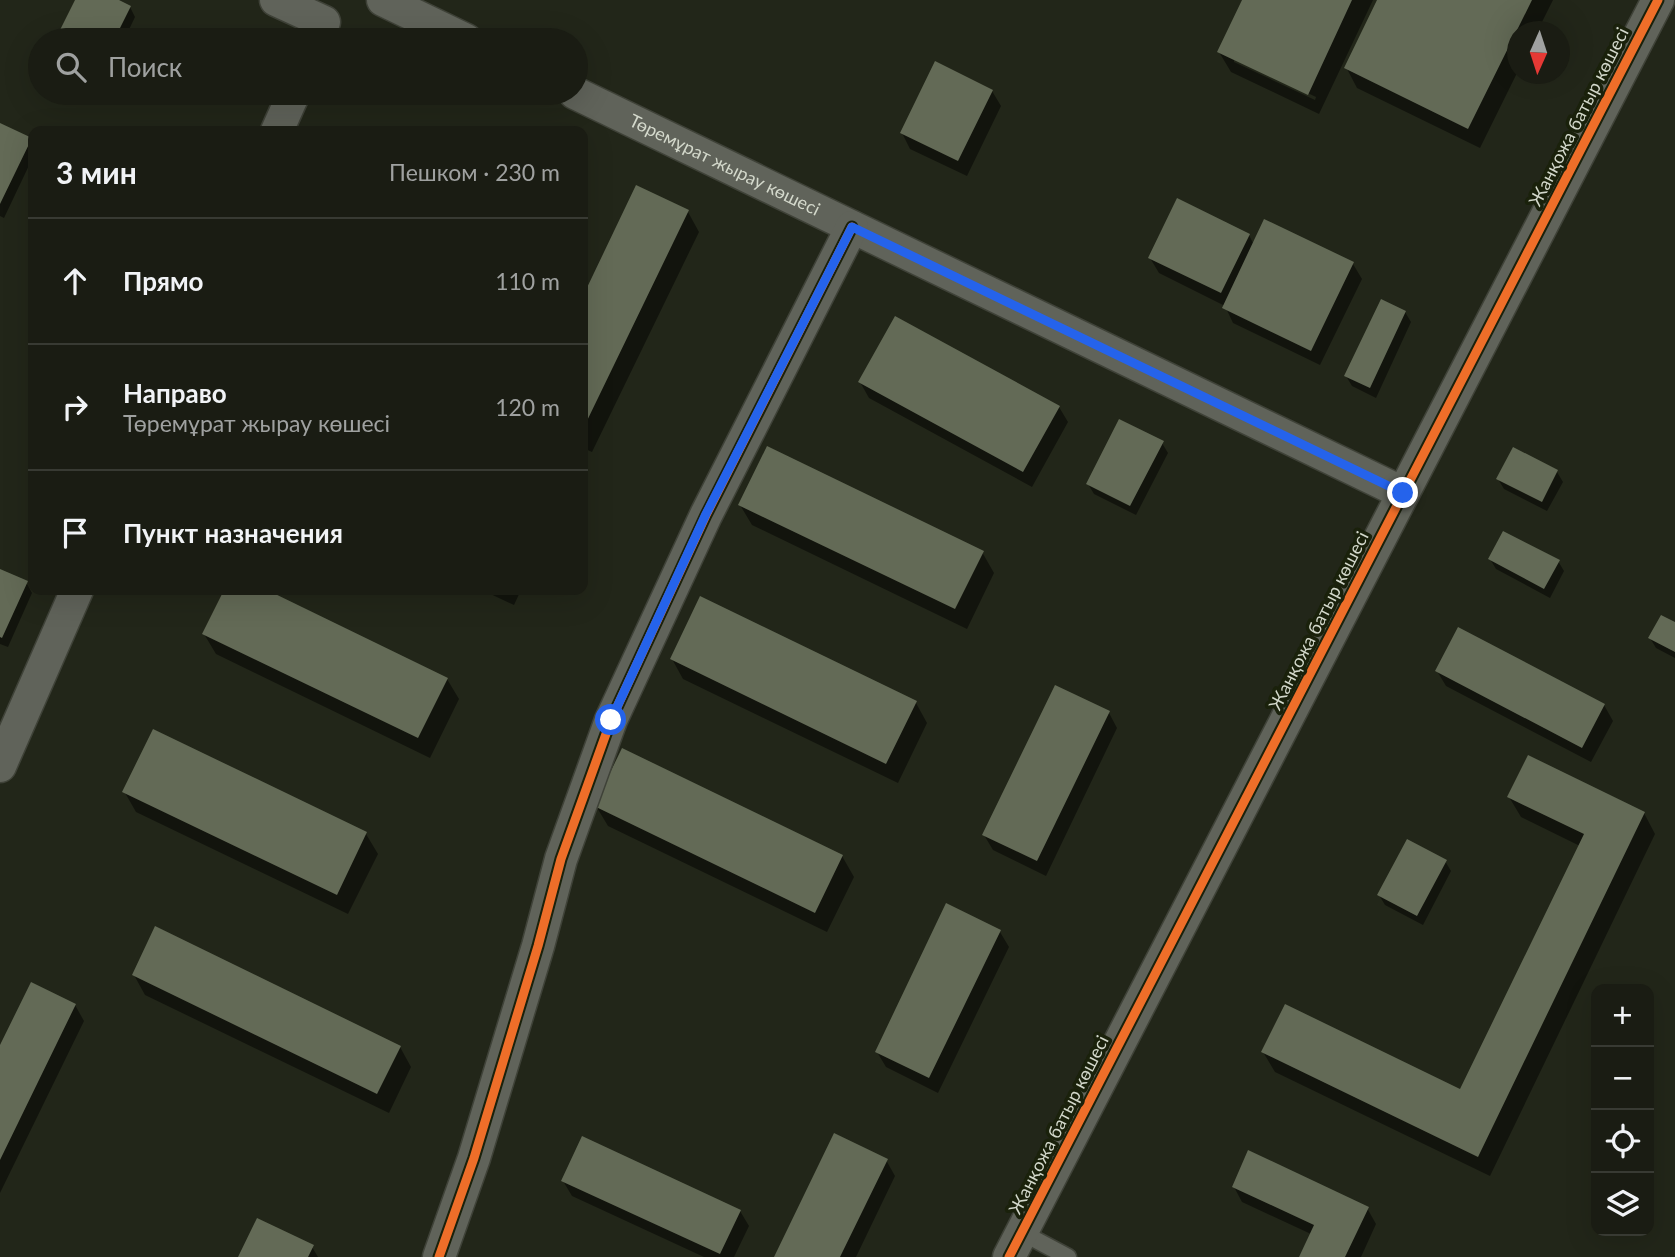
<!DOCTYPE html>
<html lang="ru">
<head>
<meta charset="utf-8">
<style>
  :root { --surface:#1a1c13; --page:#272921; --text:#f1f3f6; --muted:#9fa1a0; --line:#383a33 }
  body { margin:0; font-family:Lato,sans-serif; background:var(--page); color:var(--text) }
  .controls { position:absolute; right:21px; bottom:21px; display:grid; overflow:hidden; border-radius:14px; box-shadow:0 7px 28px #0002 }
  .controls button { width:63px; height:63px; display:grid; place-items:center; padding:0; border:0; border-bottom:2px solid var(--line); background:var(--surface); color:var(--text); font:35px sans-serif }
  .compass { position:absolute; left:1507px; top:21px; width:63px; height:63px; border-radius:50%; background:var(--surface); box-shadow:0 7px 28px #0002; rotate:183deg }
  .stop { position:absolute; width:21px; height:21px; margin:-16px; border:5px solid #2563eb; border-radius:50%; background:#fff }
  .stop.end { background:#2563eb; border-color:#fff; box-shadow:0 2px 7px #0008 }
  .list { margin:0; padding:0; list-style:none }
  h2 { display:flex; justify-content:space-between; align-items:center; height:91px; margin:0; padding:0 28px; font-size:30px }
  h2 small { font-size:23px; font-weight:400; color:var(--muted) }
  .list li { display:grid; grid-template-columns:46px 1fr auto; gap:21px; align-items:center; box-sizing:border-box; height:126px; padding:0 28px; border-top:2px solid var(--line) }
  .list b { display:block; font-size:26px; white-space:nowrap }
  .list p { margin:0; font-size:23px; white-space:nowrap; color:var(--muted) }
  .list em { font-size:23px; font-style:normal; color:var(--muted) }
  .icon { flex:none; width:38px; height:38px; fill:none; stroke:currentColor; stroke-width:2; stroke-linecap:round; stroke-linejoin:round }
  .map { position:relative; flex:none; width:1675px; height:1257px; overflow:hidden }
  .search { position:absolute; background:var(--surface); box-shadow:0 7px 28px #0002; left:28px; top:28px; width:560px; height:77px; display:flex; align-items:center; gap:18px; box-sizing:border-box; padding:0 24px; border-radius:38px; color:var(--muted); font-size:26px }
  .panel { position:absolute; background:var(--surface); box-shadow:0 7px 28px #0002; left:28px; top:126px; width:560px; height:469px; border-radius:14px }
  .map>svg:first-child { display:block }
  .shadow { fill:#0007; fill-rule:evenodd }
  .building { fill:#636a56 }
  .lines { fill:none; stroke-linecap:round; stroke-linejoin:round }
  .service-casing { stroke:#3f4238; stroke-width:19 }
  .minor-casing { stroke:#3f4238; stroke-width:35 }
  .service { stroke:#60635a; stroke-width:16 }
  .minor { stroke:#60635a; stroke-width:32 }
  .cycleway-casing { stroke:#1a210b; stroke-width:13 }
  .cycleway { stroke:#ee6e29; stroke-width:9 }
  .route { stroke:#2563eb; stroke-width:9 }
  .labels { text-anchor:middle; stroke-width:7; stroke-linejoin:round; paint-order:stroke }
  .street-label { font-size:18px; fill:#d3d8cb; stroke:#1a210b }
</style>
</head>
<body>
<div class="map">
<svg width="1675" height="1257" viewBox="0 0 1675 1257">
  <rect width="100%" height="100%" fill="#222619"/>
  <path class="shadow" d="M 77,0 L 115,0 L 130,7 L 135,17 L 124,40 L 57,40 Z
    M 1244,0 L 1373,0 L 1319,114 L 1231,72 L 1219,52 ZM 1234,58 L 1316,97 L 1315,100 L 1234,62 Z
    M 1379,0 L 1553,0 L 1537,32 L 1518,32 L 1518,71 L 1480,148 L 1357,88 L 1346,67 Z
    M 992,91 L 1001,106 L 967,176 L 910,149 L 902,133 Z
    M 0,125 L 31,140 L 33,144 L 33,157 L 4,218 L 0,216 Z
    M 637,188 L 688,212 L 699,232 L 592,452 L 583,448 L 583,300 Z
    M 1249,235 L 1254,245 L 1353,264 L 1362,279 L 1320,365 L 1233,323 L 1225,306 L 1159,273 L 1150,258 Z
    M 1405,312 L 1411,322 L 1376,398 L 1352,386 L 1346,376 Z
    M 860,382 L 1059,407 L 1068,422 L 1032,487 L 869,398 Z
    M 1162,443 L 1168,453 L 1136,515 L 1094,494 L 1088,484 Z
    M 1557,472 L 1563,482 L 1547,511 L 1504,489 L 1498,479 Z
    M 740,505 L 982,552 L 994,573 L 967,629 L 752,525 Z
    M 1490,559 L 1558,561 L 1564,571 L 1550,598 L 1496,569 Z
    M 0,571 L 26,582 L 32,593 L 8,647 L 0,644 Z
    M 225,590 L 263,590 L 447,679 L 459,699 L 430,758 L 216,654 L 204,634 Z
    M 482,590 L 521,590 L 514,605 Z
    M 1675,624 L 1675,658 L 1656,648 L 1650,638 Z
    M 672,659 L 916,703 L 927,723 L 898,783 L 683,679 Z
    M 1437,671 L 1604,705 L 1613,721 L 1591,762 L 1446,686 Z
    M 1109,713 L 1117,728 L 1046,876 L 993,850 L 984,835 Z
    M 124,791 L 366,834 L 378,854 L 348,914 L 136,812 Z
    M 1509,797 L 1644,813 L 1655,834 L 1490,1176 L 1275,1072 L 1263,1052 L 1461,1091 L 1580,846 L 1521,817 Z
    M 596,806 L 842,856 L 854,877 L 827,932 L 608,826 Z
    M 1445,861 L 1451,871 L 1423,925 L 1385,905 L 1379,895 Z
    M 1000,932 L 1009,947 L 938,1093 L 886,1067 L 877,1052 Z
    M 134,975 L 400,1047 L 411,1067 L 389,1113 L 145,995 Z
    M 75,1005 L 84,1021 L 0,1193 L 0,1049 Z
    M 886,1160 L 895,1176 L 856,1257 L 776,1257 Z
    M 563,1181 L 740,1211 L 749,1226 L 734,1257 L 704,1257 L 572,1196 Z
    M 1234,1187 L 1367,1208 L 1376,1224 L 1361,1257 L 1301,1257 L 1311,1234 L 1242,1202 Z
    M 312,1247 L 318,1257 L 240,1257 Z"/>
  <path class="building" d="M 75,0 L 119,0 L 131,6 L 114,40 L 55,40 Z
    M 1242,0 L 1352,0 L 1308,95 L 1217,52 Z
    M 1377,0 L 1532,0 L 1468,129 L 1344,68 Z
    M 935,61 L 993,90 L 958,161 L 900,133 Z
    M 0,123 L 32,138 L 0,204 Z
    M 636,185 L 689,210 L 583,429 L 583,296 Z
    M 1177,198 L 1250,234 L 1221,293 L 1148,258 Z
    M 1264,219 L 1354,262 L 1311,351 L 1222,308 Z
    M 1381,299 L 1406,311 L 1370,388 L 1344,376 Z
    M 895,316 L 1060,406 L 1023,472 L 858,382 Z
    M 1119,419 L 1164,441 L 1130,506 L 1086,484 Z
    M 767,446 L 984,551 L 955,609 L 738,505 Z
    M 1513,447 L 1558,470 L 1542,502 L 1496,479 Z
    M 1503,531 L 1560,560 L 1544,589 L 1488,559 Z
    M 0,569 L 28,581 L 2,638 L 0,637 Z
    M 224,590 L 267,590 L 448,678 L 418,738 L 202,634 Z
    M 700,596 L 917,701 L 886,764 L 670,659 Z
    M 1661,615 L 1675,622 L 1675,652 L 1648,638 Z
    M 1458,627 L 1605,704 L 1582,748 L 1435,671 Z
    M 1055,685 L 1110,711 L 1037,861 L 982,835 Z
    M 153,729 L 367,832 L 337,895 L 122,792 Z
    M 622,748 L 843,855 L 815,913 L 594,806 Z
    M 1528,755 L 1645,812 L 1478,1157 L 1261,1052 L 1285,1004 L 1460,1089 L 1584,834 L 1507,797 Z
    M 1407,839 L 1447,860 L 1417,916 L 1377,895 Z
    M 946,903 L 1001,930 L 929,1078 L 875,1052 Z
    M 155,926 L 401,1046 L 377,1094 L 132,975 Z
    M 31,982 L 76,1004 L 0,1160 L 0,1045 Z
    M 834,1133 L 888,1159 L 840,1257 L 774,1257 Z
    M 582,1136 L 741,1210 L 720,1254 L 561,1181 Z
    M 1248,1150 L 1369,1207 L 1345,1257 L 1299,1257 L 1314,1225 L 1232,1187 Z
    M 257,1218 L 314,1245 L 308,1257 L 238,1257 Z"/>
  <g class="lines">
    <g class="service-casing">
      <path id="service" d="M 1021,1232 L 1068,1257"/>
    </g>
    <g class="minor-casing">
      <g id="minor">
        <path d="M 276,0 L 324,22"/>
        <path d="M 383,0 L 466,40"/>
        <path id="s1" d="M 575,93 L 1403,493"/>
        <path d="M 277,131 L 294,93"/>
        <path d="M 0,766 L 77,590"/>
        <path d="M 439,1257 L 474,1158 L 538,946 L 561,859 L 611,720 L 706,515 L 852,227"/>
        <path d="M 1009,1257 L 1658,0"/>
      </g>
    </g>
    <use href="#service" class="service"/>
    <use href="#minor" class="minor"/>
    <g class="cycleway-casing">
      <path id="cycleway" d="M 439,1257 L 474,1158 L 538,946 L 561,859 L 611,720 L 706,515 L 852,227
        M 1009,1257 L 1658,0"/>
    </g>
    <use href="#cycleway" class="cycleway"/>
  </g>
  <g class="lines">
    <path class="route" d="M 611,720 L 706,514 L 852,227 L 1403,493"/>
  </g>
  <g class="labels">
    <g class="street-label">
      <text transform="translate(1579 117) rotate(-63)" y="6">Жанқожа батыр көшесі</text>
      <text dy="6" stroke="none"><textPath href="#s1" startOffset="166">Төремұрат жырау көшесі</textPath></text>
      <text transform="translate(1319 621) rotate(-63)" y="6">Жанқожа батыр көшесі</text>
      <text transform="translate(1059 1125) rotate(-63)" y="6">Жанқожа батыр көшесі</text>
    </g>
  </g>
</svg>
<div class="controls">
<button>+</button>
<button>−</button>
<button><svg class="icon" aria-label="locate" viewBox="0 0 24 24"><circle cx="12" cy="12" r="6"/><path d="M12 2v4M12 18v4M2 12h4M18 12h4"/></svg></button>
<button><svg class="icon" aria-label="layers" viewBox="0 0 24 24"><path d="M12 4l9 5-9 5-9-5zM3 14l9 5 9-5"/></svg></button>
</div>
<svg class="compass" viewBox="-18 -18 36 36"><path d="M0-13l5 13h-10z" fill="#e53935"/><path d="M0 13l5-13h-10z" fill="#9fa1a0"/></svg>
<div class="stop" style="left:611px;top:720px"></div>
<div class="stop end" style="left:1403px;top:493px"></div>
<div class="search"><svg class="icon" aria-label="search" viewBox="0 0 24 24"><circle cx="10" cy="10" r="6"/><path d="M15 15l6 6"/></svg>Поиск</div>
<section class="panel">
<h2>3 мин<small>Пешком · 230 m</small></h2>
<ul class="list">
<li><svg class="icon" aria-label="ahead" viewBox="0 0 24 24"><path d="M12 20V5M6 11l6-6 6 6"/></svg><div><b>Прямо</b></div><em>110 m</em></li>
<li><svg class="icon" aria-label="right" viewBox="0 0 24 24"><path d="M7 20v-9h11M14 6l5 5-5 5"/></svg><div><b>Направо</b><p>Төремұрат жырау көшесі</p></div><em>120 m</em></li>
<li><svg class="icon" aria-label="arrive" viewBox="0 0 24 24"><path d="M6 21V4h12l-3 4 3 4H6"/></svg><div><b>Пункт назначения</b></div></li>
</ul>
</section>
</div>
</body>
</html>
